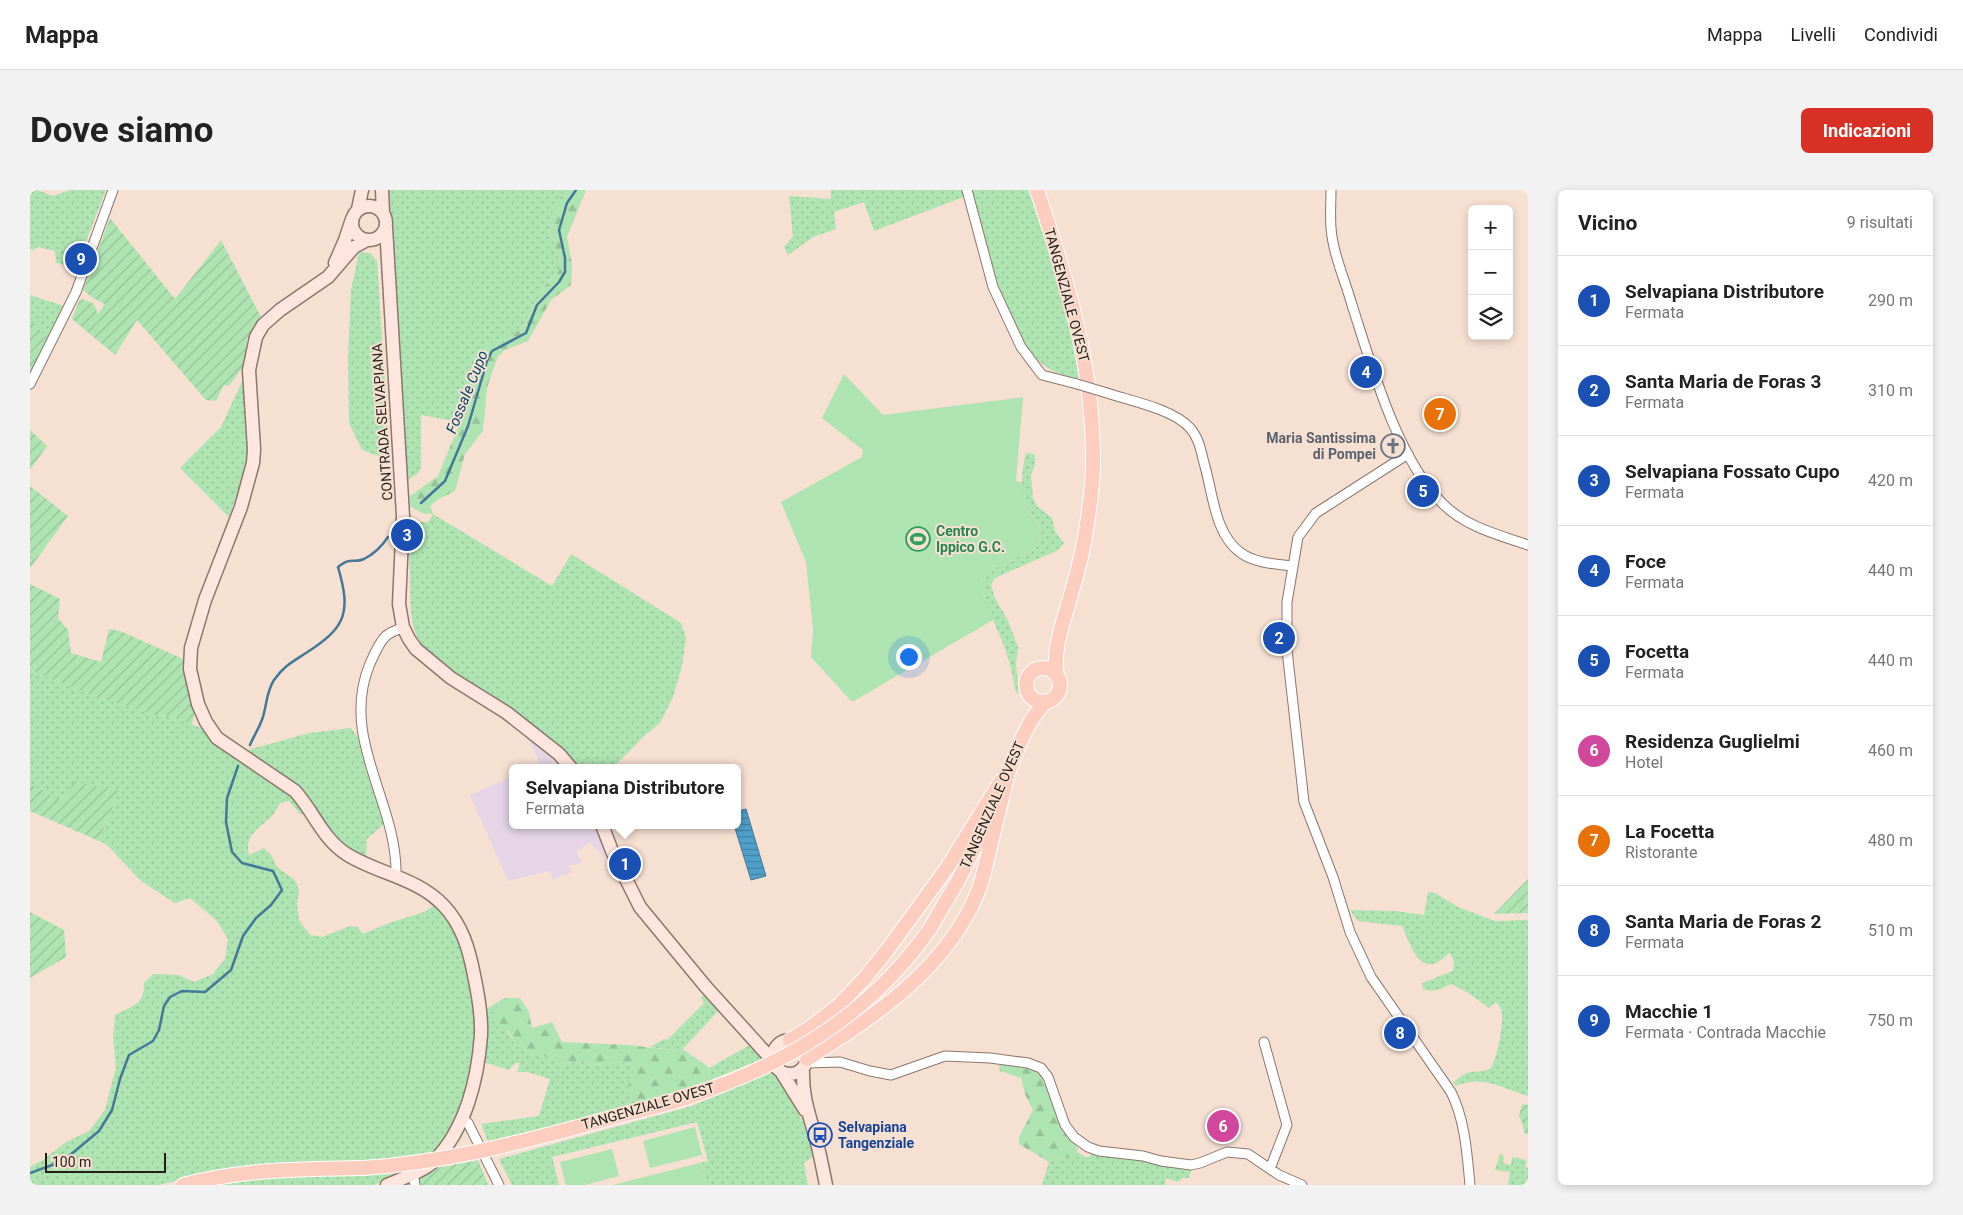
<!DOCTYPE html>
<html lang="it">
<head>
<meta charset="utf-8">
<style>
  :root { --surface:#fff; --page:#f2f2f2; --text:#222; --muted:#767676; --line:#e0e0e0; --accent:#d93025 }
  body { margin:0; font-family:Roboto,sans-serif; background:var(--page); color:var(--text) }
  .controls { position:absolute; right:15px; top:15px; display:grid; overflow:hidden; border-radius:8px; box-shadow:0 2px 8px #0003 }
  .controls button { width:45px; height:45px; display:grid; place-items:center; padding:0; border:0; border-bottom:1px solid var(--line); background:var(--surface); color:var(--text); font:25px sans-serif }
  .scale { position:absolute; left:15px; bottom:12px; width:121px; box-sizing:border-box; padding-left:5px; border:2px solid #251d18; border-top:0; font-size:14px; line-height:18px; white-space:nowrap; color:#251d18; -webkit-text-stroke:4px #f6e0d2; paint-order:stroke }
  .you { position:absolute; left:878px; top:466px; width:18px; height:18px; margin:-12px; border:4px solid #fff; border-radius:50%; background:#1a73e8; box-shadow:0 0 0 8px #1a73e833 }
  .badge { display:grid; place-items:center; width:32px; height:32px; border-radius:50%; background:var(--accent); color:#fff; font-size:16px; font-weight:700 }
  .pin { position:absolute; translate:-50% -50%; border:2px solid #fff; box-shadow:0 1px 5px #0006 }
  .popup { position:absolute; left:479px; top:574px; width:232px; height:65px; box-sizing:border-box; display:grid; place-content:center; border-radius:8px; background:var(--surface); filter:drop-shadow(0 1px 4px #0005); font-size:16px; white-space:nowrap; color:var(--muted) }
  .popup b { font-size:19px; color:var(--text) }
  .popup::after { content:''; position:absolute; left:50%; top:100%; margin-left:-10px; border:10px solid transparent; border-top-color:var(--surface) }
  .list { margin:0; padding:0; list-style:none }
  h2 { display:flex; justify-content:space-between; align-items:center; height:65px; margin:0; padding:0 20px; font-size:21px }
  h2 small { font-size:16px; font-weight:400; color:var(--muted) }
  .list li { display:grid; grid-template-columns:32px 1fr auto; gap:15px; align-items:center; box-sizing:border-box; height:90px; padding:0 20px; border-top:1px solid var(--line) }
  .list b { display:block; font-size:19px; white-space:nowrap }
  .list p { margin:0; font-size:16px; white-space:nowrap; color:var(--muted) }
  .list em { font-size:16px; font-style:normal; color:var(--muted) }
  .icon { flex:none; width:28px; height:28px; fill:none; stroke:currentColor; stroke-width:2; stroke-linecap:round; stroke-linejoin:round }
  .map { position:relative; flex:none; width:1498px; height:995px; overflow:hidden; border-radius:8px }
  header { display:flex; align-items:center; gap:30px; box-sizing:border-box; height:70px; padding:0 25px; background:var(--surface); border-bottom:1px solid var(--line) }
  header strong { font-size:24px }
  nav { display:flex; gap:28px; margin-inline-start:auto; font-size:18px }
  .intro { display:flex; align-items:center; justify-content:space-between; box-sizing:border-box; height:120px; padding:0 30px }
  h1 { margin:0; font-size:35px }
  .button { padding:12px 22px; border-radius:8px; background:var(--accent); color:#fff; font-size:18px; font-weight:700 }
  main { display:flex; gap:30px; padding:0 30px }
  aside { flex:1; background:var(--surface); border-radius:8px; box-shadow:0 2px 8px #0003 }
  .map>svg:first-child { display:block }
  .commercial { fill:#e5d5e7 }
  .grass { fill:url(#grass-dots) }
  .forest { fill:url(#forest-firs) }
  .garden { fill:url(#garden-furrows) }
  .pitch { fill:#aee3b2 }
  .water { fill:url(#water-rules); stroke:#437996 }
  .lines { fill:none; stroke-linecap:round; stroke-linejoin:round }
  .stream { stroke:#437996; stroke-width:2.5 }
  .street-casing { stroke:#8b776b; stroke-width:11 }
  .secondary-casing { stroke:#8b776b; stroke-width:15 }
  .primary-casing { stroke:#fff; stroke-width:16 }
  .street { stroke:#fff; stroke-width:9 }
  .secondary { stroke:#fee6df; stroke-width:12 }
  .primary { stroke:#fdcebf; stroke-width:14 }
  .street-bridge-casing { stroke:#8b776b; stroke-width:11; stroke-linecap:butt }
  .primary-bridge-casing { stroke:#fff; stroke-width:16; stroke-linecap:butt }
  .street-bridge { stroke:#fff; stroke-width:9 }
  .primary-bridge { stroke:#fdcebf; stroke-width:14 }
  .labels { text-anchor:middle; stroke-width:4; stroke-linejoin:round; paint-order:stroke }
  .street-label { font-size:14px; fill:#251d18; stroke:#f6e0d2 }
  .worship-label { font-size:14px; font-weight:bold; fill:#5b616d; stroke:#f6e0d2; text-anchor:end }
  .leisure-label { font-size:14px; font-weight:bold; fill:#27864d; stroke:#f6e0d2; text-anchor:start }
  .transit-label { font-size:14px; font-weight:bold; fill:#164399; stroke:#f6e0d2; text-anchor:start }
  .water-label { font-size:15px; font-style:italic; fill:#004664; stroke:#f6e0d2 }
</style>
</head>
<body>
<header>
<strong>Mappa</strong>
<nav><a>Mappa</a><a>Livelli</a><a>Condividi</a></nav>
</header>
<div class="intro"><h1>Dove siamo</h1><a class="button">Indicazioni</a></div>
<main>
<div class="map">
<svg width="1498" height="995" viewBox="0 0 1498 995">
  <defs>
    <pattern id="grass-dots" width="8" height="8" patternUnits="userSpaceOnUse" patternTransform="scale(1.25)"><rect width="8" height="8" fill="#aee3b2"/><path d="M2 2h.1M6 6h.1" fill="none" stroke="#96c298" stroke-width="1.8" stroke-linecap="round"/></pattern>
    <pattern id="forest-firs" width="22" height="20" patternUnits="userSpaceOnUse" patternTransform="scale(1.25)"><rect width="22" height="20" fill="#aee3b2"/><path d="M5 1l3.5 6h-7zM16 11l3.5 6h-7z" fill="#96c298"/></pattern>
    <pattern id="garden-furrows" width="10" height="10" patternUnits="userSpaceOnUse" patternTransform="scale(1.25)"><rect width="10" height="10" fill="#aee3b2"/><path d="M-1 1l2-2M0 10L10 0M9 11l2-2" fill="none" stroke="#96c298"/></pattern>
    <pattern id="water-rules" width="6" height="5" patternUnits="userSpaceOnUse" patternTransform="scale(1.25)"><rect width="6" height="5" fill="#50a0cc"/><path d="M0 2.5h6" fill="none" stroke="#4282a5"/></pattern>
  </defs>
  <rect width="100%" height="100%" fill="#f6e0d2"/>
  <path class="commercial" d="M 499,550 L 520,566 L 527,578 L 502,578 L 510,574 Z
    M 482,586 L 482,635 L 563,635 L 568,643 L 577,671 L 560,652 L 546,662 L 552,673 L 539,676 L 541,683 L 523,689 L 520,681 L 478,691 L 440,605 Z"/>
  <path class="grass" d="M 0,0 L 7,0 L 23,6 L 40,0 L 76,0 L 56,51 L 50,75 L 44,76 L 26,73 L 25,61 L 8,57 L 4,60 L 0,59 Z
    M 359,0 L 535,0 C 529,10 518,27 520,40 C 523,56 530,62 529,81 L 513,98 L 494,135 L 482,146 L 457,154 L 451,170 L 442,203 L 430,232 L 391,225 L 391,279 L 386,285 L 377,290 Z
    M 801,0 L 934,0 L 936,6 L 844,41 L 834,12 L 804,22 L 806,39 L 783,47 L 758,65 L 754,57 L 763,46 L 759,6 L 801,9 Z
    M 942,0 L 999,0 C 1019,62 1042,125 1049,190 C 1037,186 1024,183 1014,175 C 971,144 955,49 942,0 Z
    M 329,62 L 340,63 L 347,71 L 360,270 L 332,260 L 319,233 L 318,167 L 321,100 Z
    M 0,105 L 34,116 L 22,144 L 18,148 L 0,130 Z
    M 215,185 L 219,244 L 217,275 L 199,327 L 150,278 L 191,237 Z
    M 996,263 L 1005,264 L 1005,275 L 1001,285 L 1003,308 L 1007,316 L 1022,328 L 1025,341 L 1034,353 L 1028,360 L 965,388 L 961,394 L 964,406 L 978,431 L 988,457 L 986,473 L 989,505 L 985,500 C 983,486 980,472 975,459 C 967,434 951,412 952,385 L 1005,358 L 1008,353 L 1011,339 C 991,311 988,297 996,263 Z
    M 403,324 L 522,396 L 541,364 L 651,433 L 656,448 L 652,476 L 643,507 L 630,533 L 613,547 L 583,578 L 550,578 C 525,548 490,525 458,504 C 434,489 404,475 389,450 C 378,431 381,404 380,382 C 379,365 377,344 390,332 L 398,332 Z
    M 4,482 L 50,501 L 123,525 L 139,526 L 162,534 L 174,540 L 182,552 C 201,565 271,604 274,624 L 270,624 L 259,611 L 250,613 C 247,618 245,623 241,627 C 228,640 214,644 219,665 L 234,658 L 242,666 L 246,676 L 266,691 L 269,701 L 267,713 L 269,730 L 280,745 L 292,747 L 320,736 L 327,737 L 333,744 L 359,733 L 394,722 L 405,715 C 427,736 434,760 439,789 C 442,801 445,814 446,827 C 448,861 438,899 425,931 C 421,942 412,953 405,963 L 374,968 L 182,983 L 128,995 L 0,995 L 0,977 L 13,970 L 36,952 L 59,941 L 75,920 L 86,877 L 83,848 L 85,825 C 102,816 115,815 114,793 L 123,784 L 149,785 L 164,792 L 183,784 L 195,769 L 198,749 L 186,730 L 160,708 L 145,713 L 111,691 L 76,654 L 69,651 L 89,601 L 33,612 L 0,594 L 0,490 Z
    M 321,538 L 329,549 L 337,583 L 355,633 L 337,649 L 336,669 C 298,651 293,622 265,594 C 251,580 231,575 218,560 L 279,543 Z
    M 1398,702 L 1405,703 L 1428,717 L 1465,731 L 1498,730 L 1498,906 C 1473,899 1453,884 1426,896 L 1423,893 C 1440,877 1441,885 1460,879 C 1467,871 1475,830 1471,819 C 1470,816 1468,815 1466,812 L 1459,818 L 1437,802 L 1421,794 C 1411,799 1404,803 1393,799 L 1392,793 L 1423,781 L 1424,772 L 1420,763 C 1416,765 1412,770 1408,772 C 1387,783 1379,750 1372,736 L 1328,731 L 1320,720 L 1365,721 L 1394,725 Z
    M 674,805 L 689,820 L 653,859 L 640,860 L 620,857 L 634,849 L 637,850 L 674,813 L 671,807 Z
    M 469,811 L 466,824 C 472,836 480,843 486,856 L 494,857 L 500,865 L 508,863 L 528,874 L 554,871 L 568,875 L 595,872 L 605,879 L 598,904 L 604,904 L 610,913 L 529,935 L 458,951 L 451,934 L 509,926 L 520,889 L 498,882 L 487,882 L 490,873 L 485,873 L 479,880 L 453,872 L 457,845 L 457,819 Z
    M 720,855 L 733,869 L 680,890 L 679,878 Z
    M 743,882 C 763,907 775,934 785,965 L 774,973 L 778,995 L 676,995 L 670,973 L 678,971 L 667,932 L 522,967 L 529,995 L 482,995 L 469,969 L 662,916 Z
    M 1047,962 L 1058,968 L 1062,963 L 1162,978 L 1159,988 L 1153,988 L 1148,992 L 1136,988 L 1135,995 L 1012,995 L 1019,972 L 1039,967 Z
    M 1470,963 L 1474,966 L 1473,973 L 1481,975 L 1482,967 L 1497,970 L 1495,977 L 1498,978 L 1498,995 L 1478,995 L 1480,982 L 1465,980 Z
    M 373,982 L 344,995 L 190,995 L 229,989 Z"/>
  <path class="forest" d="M 535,0 L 556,0 L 537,47 L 542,74 L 541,95 L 521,110 L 498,151 L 475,160 L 468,166 L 457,198 L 453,241 L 435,264 L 425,301 L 407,310 L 400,316 L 403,324 L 392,323 L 380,316 L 380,306 L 408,286 L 442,203 L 451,170 L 457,154 L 481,146 L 494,136 L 513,98 L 529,81 C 530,62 523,56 520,40 C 517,27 529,10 535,0 Z
    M 475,808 L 490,808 L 499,822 L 502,838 L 522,832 L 532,852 L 599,855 L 640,860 L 653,859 C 661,866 671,870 679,878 L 680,890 L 610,913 L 604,904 L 598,904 L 599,887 L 605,879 L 595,872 L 568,875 L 554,871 L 528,874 L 508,863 L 500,865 L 494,857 L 486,856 L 479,841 L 467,836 L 466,824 L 469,811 Z
    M 969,873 L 1008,881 L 1048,959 L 1047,962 L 1039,967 L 1019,972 L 989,954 L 989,947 L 1003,920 L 995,904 L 991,888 L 970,881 Z"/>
  <path class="garden" d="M 80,28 L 145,109 L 191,50 L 232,129 L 217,149 L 214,175 L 199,196 L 194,195 L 186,211 L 176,210 L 107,130 L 85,165 L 42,129 L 49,111 L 53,109 L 64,114 L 68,124 L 75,114 L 63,108 L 53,100 Z
    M 0,130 L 18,148 L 0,184 Z
    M 0,240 L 17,256 L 0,280 Z
    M 0,296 L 38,326 L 1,377 L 0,377 Z
    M 0,394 L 30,409 L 28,428 L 38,440 L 41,463 L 71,472 L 79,439 L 90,441 L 155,470 L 157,495 L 165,521 L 162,534 L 139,526 L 123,525 L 50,501 L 4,482 L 0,490 Z
    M 44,591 L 89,601 L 69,651 L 0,621 L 0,594 L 33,611 Z
    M 1498,689 L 1498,723 L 1464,724 Z
    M 0,722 L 34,740 L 36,767 L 0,788 Z
    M 1492,914 L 1498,915 L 1498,945 L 1494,942 L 1493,935 L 1489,926 Z
    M 448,970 L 458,995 L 368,995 L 400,979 Z"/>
  <path class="pitch" d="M 814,184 L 853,225 L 993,207 L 986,291 L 992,293 C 994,314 999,323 1011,339 L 1008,353 L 1005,358 L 953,385 L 953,402 L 963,430 L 822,512 L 781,467 L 783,439 L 776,372 L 751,312 L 832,267 L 833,260 L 792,228 Z
    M 665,937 L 672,965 L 620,978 L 613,951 Z
    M 582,959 L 589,986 L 555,995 L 536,995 L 530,972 Z
    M 670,973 L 676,995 L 582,995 Z"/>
  <path class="water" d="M 716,619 L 736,686 L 721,690 L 704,635 L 708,635 L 708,621 Z"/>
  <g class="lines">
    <path class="stream" d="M 391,313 L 415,291 L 438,236 L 457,171 L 462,161 L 496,143 L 507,115 L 529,92 L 535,82 L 535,68 L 529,40 L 537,13 L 546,0
      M 220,555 C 224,545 232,534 234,523 C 237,511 237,501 244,490 C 254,476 262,472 276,463 C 317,437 321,422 308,377 C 322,366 323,374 334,369 C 344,364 352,356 358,347
      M 0,983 L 33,971 L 69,941 L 82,920 L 90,889 L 99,865 L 123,851 L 129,840 L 134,816 L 140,807 L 152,801 L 175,802 L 201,780 L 213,746 L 226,728 L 241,715 L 252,700 L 243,681 L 212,673 L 202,662 L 196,632 L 197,608 L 208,576"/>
    <g class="street-casing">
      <path id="street" d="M 937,0 L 963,97 L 991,157 L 1012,185 L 1047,194
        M 1301,0 C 1301,13 1300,26 1301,38 C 1303,64 1315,90 1322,115 C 1342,177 1367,268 1413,314 C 1436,337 1469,345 1498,355
        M 0,194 L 46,102 L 83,0
        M 1077,203 C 1101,211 1143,219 1160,238 C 1169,248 1171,261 1174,273 C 1183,302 1184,344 1211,363 C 1225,373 1245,374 1262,376
        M 1378,264 L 1286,323 L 1268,347 L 1257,412 L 1257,460 L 1274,612 L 1303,687 L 1320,742 L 1341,787 L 1421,902 C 1435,930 1437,963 1440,995
        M 366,686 C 368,613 310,550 339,476 C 343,467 349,452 356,446 C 360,442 368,440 373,437
        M 1234,852 L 1257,935 L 1240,979
        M 776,873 L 810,872 L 840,881 L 861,885 L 915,866 L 960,868 L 998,873 L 1011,878 L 1018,887 L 1035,935 L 1044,947 L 1058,957 L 1069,961 L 1113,966 L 1131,971 L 1161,975 L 1170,973 L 1197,962 L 1218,964 L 1249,985 L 1272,995
        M 432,929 L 438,933 L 469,995
        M 383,983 L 385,995"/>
    </g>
    <g class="secondary-casing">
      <path id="secondary" d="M 352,0 L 353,23
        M322 33a17 17 0 1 1 34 0a17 17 0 1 1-34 0Z
        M 328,19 L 332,0
        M 356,37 L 373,326 L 369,414 L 373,437 L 379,449 L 386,459 L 421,488 L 477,523 L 529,564 L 541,578
        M 337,50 L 324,57 L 298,87 L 250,120 L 233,135 L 226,147 L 219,180 L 224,259 L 223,273 L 211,317 L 175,410 L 161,458 L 160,479 L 168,514 L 176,532 L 187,548 L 265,601 C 284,622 293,650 318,665 C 349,684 388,688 414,716 C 432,735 439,759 444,785 C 448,804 452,825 451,845 C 448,888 436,939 404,971 C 394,981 371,989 357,995
        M 305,73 L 315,50 L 322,29
        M 572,635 L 582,661 L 610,717 L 676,797 L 743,871
        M743 867a17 17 0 1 1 34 0a17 17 0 1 1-34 0Z
        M 773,879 C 772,906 779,924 786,949 C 790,964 793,980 796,995
        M 752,883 L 775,920"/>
    </g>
    <g class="primary-casing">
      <path id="primary" d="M 1007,0 C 1037,90 1064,177 1063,274 C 1063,294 1060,314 1057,334 C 1054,357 1048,381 1041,404 C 1034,431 1022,458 1027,486
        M996 495a17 17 0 1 1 34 0a17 17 0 1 1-34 0Z
        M 975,591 C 986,564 995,532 1016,512
        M 899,740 L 929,689 L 961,624
        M 760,850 L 778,839 L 807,817 L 833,790 L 858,759 L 917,678 L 971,591
        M 777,869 C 843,828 916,779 947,704 C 954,687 957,668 962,649 C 967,627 973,605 978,583
        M 153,995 C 212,979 273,979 333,978"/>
    </g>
    <use href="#street" class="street"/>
    <use href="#secondary" class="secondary"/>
    <use href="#primary" class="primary"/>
    <g class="street-bridge-casing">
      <path id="street-bridge" d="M 1047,194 L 1077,203"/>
    </g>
    <g class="primary-bridge-casing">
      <path id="primary-bridge" d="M 333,978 C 410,973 481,955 555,935 C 589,925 624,918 658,907 C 756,875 839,825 899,740"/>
    </g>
    <use href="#street-bridge" class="street-bridge"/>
    <use href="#primary-bridge" class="primary-bridge"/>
  </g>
  <defs>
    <g id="church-ring" transform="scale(1.25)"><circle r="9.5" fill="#f6e0d2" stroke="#6b7280" stroke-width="1.5"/><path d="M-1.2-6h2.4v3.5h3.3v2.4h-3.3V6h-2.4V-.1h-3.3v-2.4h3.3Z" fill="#6b7280"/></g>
    <g id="stadium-ring" transform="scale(1.25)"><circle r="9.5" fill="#f6e0d2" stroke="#2e9e5b" stroke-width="1.5"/><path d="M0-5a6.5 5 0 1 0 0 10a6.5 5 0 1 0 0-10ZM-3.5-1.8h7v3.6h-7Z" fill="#2e9e5b"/></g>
    <g id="bus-ring" transform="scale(1.25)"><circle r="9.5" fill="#f6e0d2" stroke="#1a4fb4" stroke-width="1.5"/><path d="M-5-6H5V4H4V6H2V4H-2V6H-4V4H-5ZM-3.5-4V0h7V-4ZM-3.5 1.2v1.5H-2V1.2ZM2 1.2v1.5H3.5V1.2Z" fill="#1a4fb4"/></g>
  </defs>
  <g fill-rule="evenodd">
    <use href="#church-ring" x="1363" y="256"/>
    <use href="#stadium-ring" x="888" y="349"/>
    <use href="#bus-ring" x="790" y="945"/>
  </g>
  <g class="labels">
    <g class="street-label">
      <text transform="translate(1037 105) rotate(75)" y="5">TANGENZIALE OVEST</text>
      <text transform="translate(352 232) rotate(-94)" y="5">CONTRADA SELVAPIANA</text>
      <text transform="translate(962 615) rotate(-66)" y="5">TANGENZIALE OVEST</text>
      <text transform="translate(618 916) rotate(-16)" y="5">TANGENZIALE OVEST</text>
    </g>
    <g class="worship-label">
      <text x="1346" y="253">Maria Santissima<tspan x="1346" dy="16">di Pompei</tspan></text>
    </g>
    <g class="leisure-label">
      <text x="906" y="346">Centro<tspan x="906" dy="16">Ippico G.C.</tspan></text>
    </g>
    <g class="transit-label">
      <text x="808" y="942">Selvapiana<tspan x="808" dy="16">Tangenziale</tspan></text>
    </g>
    <g class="water-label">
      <text transform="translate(437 202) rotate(-68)" y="5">Fossale Cupo</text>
    </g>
  </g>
</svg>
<div class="controls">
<button>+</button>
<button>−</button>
<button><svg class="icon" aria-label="layers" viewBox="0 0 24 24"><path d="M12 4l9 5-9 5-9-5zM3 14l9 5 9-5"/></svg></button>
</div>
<div class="scale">100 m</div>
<div class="you"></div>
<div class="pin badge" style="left:595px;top:674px;background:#1a4fb4">1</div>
<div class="popup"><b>Selvapiana Distributore</b>Fermata</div>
<div class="pin badge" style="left:1249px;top:448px;background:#1a4fb4">2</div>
<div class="pin badge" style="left:377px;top:345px;background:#1a4fb4">3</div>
<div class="pin badge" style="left:1336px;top:182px;background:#1a4fb4">4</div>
<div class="pin badge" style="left:1393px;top:301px;background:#1a4fb4">5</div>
<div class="pin badge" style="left:1193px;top:936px;background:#d1479c">6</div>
<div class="pin badge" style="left:1410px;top:224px;background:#e8710a">7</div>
<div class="pin badge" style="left:1370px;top:843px;background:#1a4fb4">8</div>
<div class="pin badge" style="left:51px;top:69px;background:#1a4fb4">9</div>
</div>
<aside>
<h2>Vicino<small>9 risultati</small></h2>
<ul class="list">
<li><span class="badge" style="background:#1a4fb4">1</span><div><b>Selvapiana Distributore</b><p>Fermata</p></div><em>290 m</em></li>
<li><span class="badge" style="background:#1a4fb4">2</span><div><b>Santa Maria de Foras 3</b><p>Fermata</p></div><em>310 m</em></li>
<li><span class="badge" style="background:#1a4fb4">3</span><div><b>Selvapiana Fossato Cupo</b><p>Fermata</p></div><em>420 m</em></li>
<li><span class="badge" style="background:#1a4fb4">4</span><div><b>Foce</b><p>Fermata</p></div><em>440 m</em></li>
<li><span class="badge" style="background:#1a4fb4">5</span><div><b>Focetta</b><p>Fermata</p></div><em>440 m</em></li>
<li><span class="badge" style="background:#d1479c">6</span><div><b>Residenza Guglielmi</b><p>Hotel</p></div><em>460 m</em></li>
<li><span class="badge" style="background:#e8710a">7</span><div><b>La Focetta</b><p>Ristorante</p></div><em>480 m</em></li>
<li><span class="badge" style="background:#1a4fb4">8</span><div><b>Santa Maria de Foras 2</b><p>Fermata</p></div><em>510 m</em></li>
<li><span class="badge" style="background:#1a4fb4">9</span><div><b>Macchie 1</b><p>Fermata · Contrada Macchie</p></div><em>750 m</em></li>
</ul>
</aside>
</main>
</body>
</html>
